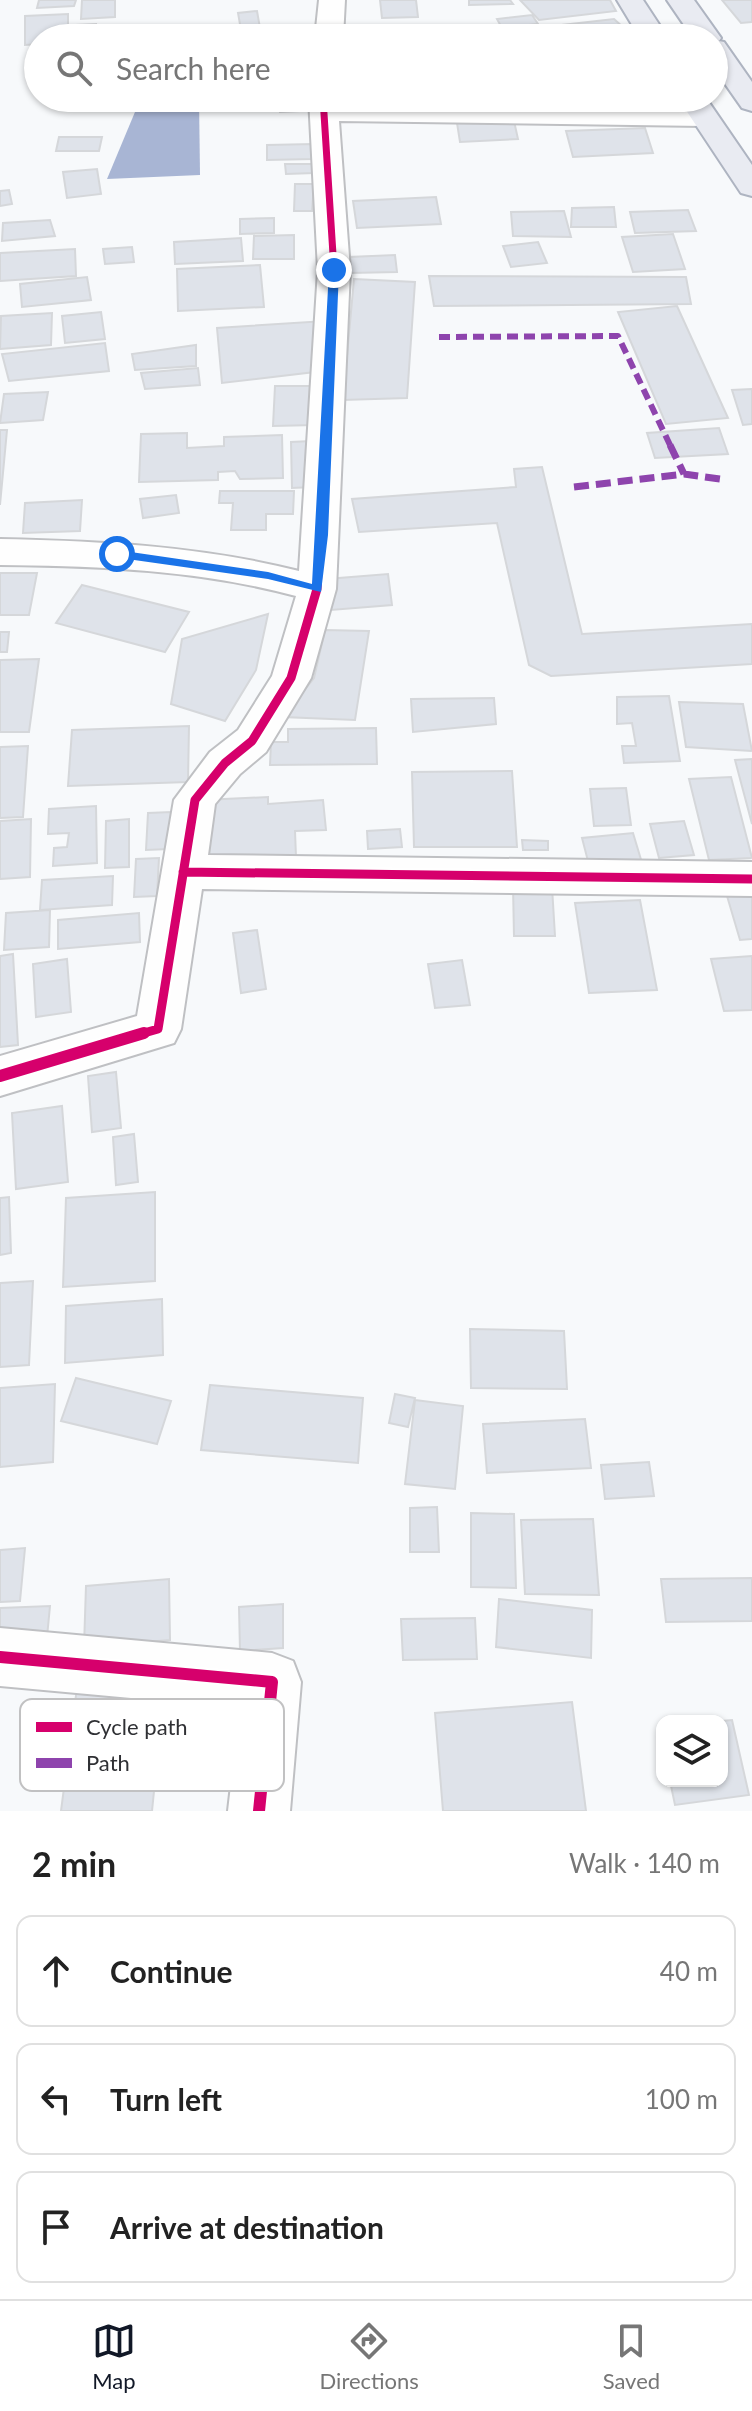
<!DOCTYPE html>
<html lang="en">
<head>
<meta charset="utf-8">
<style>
  :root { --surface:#fff; --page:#f2f2f2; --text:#222; --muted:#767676; --line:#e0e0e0; --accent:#111827 }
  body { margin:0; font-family:Lato,sans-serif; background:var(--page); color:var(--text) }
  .controls { position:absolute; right:24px; bottom:24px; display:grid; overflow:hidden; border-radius:16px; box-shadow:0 2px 6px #0004 }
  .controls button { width:72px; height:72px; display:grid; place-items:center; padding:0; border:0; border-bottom:2px solid var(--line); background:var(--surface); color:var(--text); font:40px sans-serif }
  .stop { position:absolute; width:24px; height:24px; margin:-18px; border:6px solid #1a73e8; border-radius:50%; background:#fff }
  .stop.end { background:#1a73e8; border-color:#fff; box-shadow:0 2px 8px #0008 }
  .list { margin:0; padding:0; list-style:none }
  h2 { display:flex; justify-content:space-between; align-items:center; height:104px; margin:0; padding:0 32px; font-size:34px }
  h2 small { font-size:26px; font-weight:400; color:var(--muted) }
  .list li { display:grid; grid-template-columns:52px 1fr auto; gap:24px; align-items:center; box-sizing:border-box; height:112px; margin:0 16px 16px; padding:0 16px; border:2px solid var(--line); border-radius:16px }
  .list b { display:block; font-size:30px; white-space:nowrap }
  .list em { font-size:26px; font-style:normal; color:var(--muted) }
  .icon { flex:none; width:44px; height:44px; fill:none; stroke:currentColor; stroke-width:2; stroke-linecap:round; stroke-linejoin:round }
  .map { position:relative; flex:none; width:752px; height:1811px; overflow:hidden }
  .search { position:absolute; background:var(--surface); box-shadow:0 2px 6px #0004; left:24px; right:24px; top:24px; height:88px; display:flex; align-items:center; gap:20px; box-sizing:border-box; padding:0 28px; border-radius:44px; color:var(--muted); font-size:30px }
  .sheet { height:488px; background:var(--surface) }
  nav { display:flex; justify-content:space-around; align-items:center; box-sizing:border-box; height:112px; border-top:2px solid var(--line); background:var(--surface); font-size:22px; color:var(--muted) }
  nav a { display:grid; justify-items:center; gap:4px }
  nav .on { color:var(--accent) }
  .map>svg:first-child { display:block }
  .water { fill:#a8b5d4 }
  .building { fill:#dfe3ea; stroke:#d5d7da; stroke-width:2 }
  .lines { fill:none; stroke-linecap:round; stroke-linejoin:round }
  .street-casing { stroke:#bfc0c3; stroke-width:4 }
  .primary-casing { stroke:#aeb4c1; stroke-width:4 }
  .street { fill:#fefefe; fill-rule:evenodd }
  .primary { fill:#e9ebf2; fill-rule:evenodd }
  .quiet-far1 { stroke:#8e44ad; stroke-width:6; stroke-dasharray:11 6; stroke-linecap:butt }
  .quiet { stroke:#8e44ad; stroke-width:7; stroke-dasharray:15 7; stroke-linecap:butt }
  .cycleway-far2-casing { stroke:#fff; stroke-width:10 }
  .cycleway-far1-casing { stroke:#fff; stroke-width:14 }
  .cycleway-casing { stroke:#fff; stroke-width:17 }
  .cycleway-far2 { stroke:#d6006c; stroke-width:7 }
  .cycleway-far1 { stroke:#d6006c; stroke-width:9 }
  .cycleway { stroke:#d6006c; stroke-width:12 }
  .route { fill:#1a73e8 }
  .key { fill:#fff; stroke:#c1c1c2; stroke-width:2 }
  .key-label { font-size:22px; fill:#2f3034 }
</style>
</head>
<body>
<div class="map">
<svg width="752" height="1811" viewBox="0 0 752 1811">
  <rect width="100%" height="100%" fill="#f7f9fb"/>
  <path class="water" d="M 199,98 L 200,175 L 107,179 L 140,100 Z"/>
  <path class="building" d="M 39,0 L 76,0 L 74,6 L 37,8 Z
    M 82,0 L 115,0 L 115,17 L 81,19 Z
    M 380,0 L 416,0 L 418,17 L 382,18 Z
    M 469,0 L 510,0 L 513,4 L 469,5 Z
    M 520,0 L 610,0 L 616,11 L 539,20 Z
    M 722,0 L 752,0 L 752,22 L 741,23 Z
    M 257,11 L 260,28 L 241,30 L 238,13 Z
    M 68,14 L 68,38 L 38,38 L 38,44 L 25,45 L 25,16 Z
    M 532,15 L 538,24 L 502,28 L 497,19 Z
    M 614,19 L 634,37 L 537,38 L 534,28 Z
    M 96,24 L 95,38 L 74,38 L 76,25 Z
    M 463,27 L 465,38 L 386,38 L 386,28 Z
    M 531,29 L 532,38 L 476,38 L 476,33 Z
    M 145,30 L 180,33 L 178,38 L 144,38 Z
    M 365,98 L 428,98 L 429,105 L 366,107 Z
    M 491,98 L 557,98 L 558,105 L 492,106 Z
    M 578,98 L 677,98 L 679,101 L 583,103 Z
    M 316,99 L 319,110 L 280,112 L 278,102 Z
    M 514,121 L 518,139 L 460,142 L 457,123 Z
    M 645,128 L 653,153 L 573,157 L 566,131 Z
    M 59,137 L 102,137 L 99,151 L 56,151 Z
    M 313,144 L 313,159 L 267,160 L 267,145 Z
    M 285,164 L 313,164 L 314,173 L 286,174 Z
    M 97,169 L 101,194 L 67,198 L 63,172 Z
    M 295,184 L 314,184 L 312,211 L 294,211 Z
    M 9,190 L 12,204 L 0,206 L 0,191 Z
    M 436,197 L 441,224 L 357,228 L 353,201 Z
    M 614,207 L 616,227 L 571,227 L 572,208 Z
    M 688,210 L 696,231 L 635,233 L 630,212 Z
    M 564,211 L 571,237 L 513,236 L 511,212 Z
    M 274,218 L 274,233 L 240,234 L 240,219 Z
    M 50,220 L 55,236 L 2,241 L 3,223 Z
    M 673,234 L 685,269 L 633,272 L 622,237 Z
    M 294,235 L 294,259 L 253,259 L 254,236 Z
    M 241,238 L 243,261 L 175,264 L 174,242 Z
    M 538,242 L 547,263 L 511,267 L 503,246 Z
    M 132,247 L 134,262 L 105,264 L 103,249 Z
    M 75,249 L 76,276 L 0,281 L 0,253 Z
    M 395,255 L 397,272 L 350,273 L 349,257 Z
    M 260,265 L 264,307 L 178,311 L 177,269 Z
    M 429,276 L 686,277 L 691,304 L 434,306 Z
    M 87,277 L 91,300 L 22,307 L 20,284 Z
    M 354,279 L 415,282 L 407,398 L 343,400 Z
    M 677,306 L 728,418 L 666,424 L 618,312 Z
    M 101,312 L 105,339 L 65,343 L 62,316 Z
    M 52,313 L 51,345 L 0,349 L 1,316 Z
    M 325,321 L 323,371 L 222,383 L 217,328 Z
    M 105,343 L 109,371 L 9,381 L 2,354 Z
    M 196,345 L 196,366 L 135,370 L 132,354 Z
    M 198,368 L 200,385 L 145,389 L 141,373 Z
    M 275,386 L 314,386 L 315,425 L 273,426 Z
    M 752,389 L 752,424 L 743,425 L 732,390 Z
    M 48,392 L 43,420 L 0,423 L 4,394 Z
    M 719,428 L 728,454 L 655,458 L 647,433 Z
    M 0,430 L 7,430 L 0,505 Z
    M 187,433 L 187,448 L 224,446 L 224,437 L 282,435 L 283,478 L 240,479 L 235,471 L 218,472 L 218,480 L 139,482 L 141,434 Z
    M 311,441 L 313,487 L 292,488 L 291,442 Z
    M 542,467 L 582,634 L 752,624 L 752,664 L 551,676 L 529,665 L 497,523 L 359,532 L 352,499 L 516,487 L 514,469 Z
    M 220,491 L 294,491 L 293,514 L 266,514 L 266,530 L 231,530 L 233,503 L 219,503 Z
    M 176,495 L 179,513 L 143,518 L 140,499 Z
    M 82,500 L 80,531 L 23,533 L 25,503 Z
    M 0,573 L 37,573 L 29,615 L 0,615 Z
    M 388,574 L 392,605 L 331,610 L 327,579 Z
    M 82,585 L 189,612 L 165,652 L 56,623 Z
    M 268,614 L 256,670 L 225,721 L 171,704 L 182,639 Z
    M 325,630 L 369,631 L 355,720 L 283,717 L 314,678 Z
    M 0,632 L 9,632 L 7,652 L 0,652 Z
    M 39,659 L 29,732 L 0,732 L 0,660 Z
    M 669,696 L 680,761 L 624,763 L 622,746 L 636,746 L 632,723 L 617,724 L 617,697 Z
    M 494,698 L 496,724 L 413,732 L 411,699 Z
    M 679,702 L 743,704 L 752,751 L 686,747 Z
    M 189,726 L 188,782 L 68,786 L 72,730 Z
    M 376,728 L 377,764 L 270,765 L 271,742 L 288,742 L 288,729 Z
    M 28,746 L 23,817 L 0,818 L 0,747 Z
    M 752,759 L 752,824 L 735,760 Z
    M 512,771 L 517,847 L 414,847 L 412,772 Z
    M 731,777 L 752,858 L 709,860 L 689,779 Z
    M 626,788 L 631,825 L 594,826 L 590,789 Z
    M 268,797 L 268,804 L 323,800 L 326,830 L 295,831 L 296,857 L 204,862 L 203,800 Z
    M 96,806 L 97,863 L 53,866 L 54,848 L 67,847 L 69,833 L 48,834 L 49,809 Z
    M 171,812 L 169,849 L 146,850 L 148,813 Z
    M 31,819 L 30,877 L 0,879 L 0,821 Z
    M 129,819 L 129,867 L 105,868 L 106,821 Z
    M 684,821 L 694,855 L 659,858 L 650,824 Z
    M 400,829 L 402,847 L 368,849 L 367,831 Z
    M 633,833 L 642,863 L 590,869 L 582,838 Z
    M 522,840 L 548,841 L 548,850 L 523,850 Z
    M 159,858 L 157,896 L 134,897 L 136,859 Z
    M 113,876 L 112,905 L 40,910 L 42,880 Z
    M 513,886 L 552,887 L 555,936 L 514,936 Z
    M 752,894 L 752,939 L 740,940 L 727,896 Z
    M 640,900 L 657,990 L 589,993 L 575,903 Z
    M 50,910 L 49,947 L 4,950 L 6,913 Z
    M 139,913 L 140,942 L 58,949 L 58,920 Z
    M 257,930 L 266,989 L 241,993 L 233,933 Z
    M 13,954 L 18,1045 L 0,1047 L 0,956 Z
    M 752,956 L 752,1010 L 724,1011 L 711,959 Z
    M 67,959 L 71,1012 L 36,1017 L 33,964 Z
    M 462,960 L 470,1005 L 435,1008 L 428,964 Z
    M 116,1072 L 121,1128 L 92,1132 L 88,1076 Z
    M 62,1106 L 68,1182 L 16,1189 L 12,1113 Z
    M 134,1134 L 138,1182 L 116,1185 L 113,1137 Z
    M 155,1192 L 155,1281 L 63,1287 L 66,1198 Z
    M 9,1197 L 11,1253 L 0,1255 L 0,1198 Z
    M 33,1281 L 29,1365 L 0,1367 L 0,1283 Z
    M 162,1299 L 163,1355 L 65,1363 L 66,1306 Z
    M 470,1329 L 564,1331 L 567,1389 L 471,1388 Z
    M 76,1378 L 171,1401 L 157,1444 L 61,1421 Z
    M 55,1384 L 53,1462 L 0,1467 L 0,1388 Z
    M 210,1385 L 363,1398 L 358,1463 L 201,1450 Z
    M 395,1394 L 415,1398 L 408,1427 L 389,1423 Z
    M 415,1400 L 463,1406 L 455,1489 L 405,1484 Z
    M 585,1419 L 591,1468 L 487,1473 L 483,1424 Z
    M 649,1462 L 654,1496 L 605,1499 L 601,1465 Z
    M 437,1507 L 439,1552 L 410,1552 L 410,1508 Z
    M 471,1513 L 514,1514 L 516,1588 L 471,1587 Z
    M 593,1519 L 599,1595 L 525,1594 L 521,1520 Z
    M 25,1548 L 20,1601 L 0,1602 L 0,1550 Z
    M 752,1578 L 752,1621 L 666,1622 L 661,1579 Z
    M 169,1579 L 170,1640 L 84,1647 L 86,1586 Z
    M 499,1599 L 592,1610 L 591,1658 L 496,1647 Z
    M 283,1604 L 283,1648 L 240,1651 L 239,1607 Z
    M 50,1606 L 47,1637 L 0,1639 L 0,1608 Z
    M 475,1618 L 477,1659 L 403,1660 L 401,1619 Z
    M 78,1680 L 165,1682 L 152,1811 L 61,1811 Z
    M 572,1702 L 586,1811 L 443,1811 L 435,1713 Z
    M 732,1720 L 749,1795 L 675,1805 L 670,1781 L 722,1781 L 722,1721 Z"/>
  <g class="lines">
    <g class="street-casing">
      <path id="street" d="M 319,0 L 345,0 L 343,38 L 315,38 Z
        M 309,98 L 337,98 L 338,104 L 703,108 L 713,111 L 717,117 L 713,123 L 703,126 L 339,121 L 350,270 L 336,589 L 311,678 L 266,752 L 240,774 L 215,804 L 208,855 L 752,862 L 752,896 L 202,889 L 181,1029 L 174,1043 L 0,1096 L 0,1056 L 137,1016 L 174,800 L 210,752 L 238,730 L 272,676 L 296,596 C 199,570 99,566 0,565 L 0,539 C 100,541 201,546 299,571 L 318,270 Z
        M 0,1628 L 272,1653 L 293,1661 L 301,1682 L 290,1811 L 228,1811 L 240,1708 L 0,1686 Z"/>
    </g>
    <g class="primary-casing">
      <path id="primary" d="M 617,0 L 643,0 L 668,38 L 640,38 Z
        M 667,0 L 694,0 L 721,38 L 719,41 L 724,42 L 752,82 L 752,111 L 742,108 L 714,68 L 714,38 L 693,38 Z
        M 678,98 L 706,98 L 752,165 L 752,196 L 741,193 Z"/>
    </g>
    <use href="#street" class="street"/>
    <use href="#primary" class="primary"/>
    <path class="quiet-far1" d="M 439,337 L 618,336 L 671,447"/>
    <path class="quiet" d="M 670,445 L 684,474
      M 574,487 L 684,474 L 720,479"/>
    <g class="cycleway-far2-casing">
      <path id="cycleway-far2" d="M 323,98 L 334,270 L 325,447"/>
    </g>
    <g class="cycleway-far1-casing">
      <path id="cycleway-far1" d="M 183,872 L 752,879
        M 137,1035 L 158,1029 L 195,800 L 225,763 L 252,741 L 291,678 L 317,589 L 325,445"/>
    </g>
    <g class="cycleway-casing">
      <path id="cycleway" d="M 0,1076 L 144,1033
        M 0,1657 L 272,1682 L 259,1811"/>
    </g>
    <use href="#cycleway-far2" class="cycleway-far2"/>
    <use href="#cycleway-far1" class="cycleway-far1"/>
    <use href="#cycleway" class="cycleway"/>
  </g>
  <path class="route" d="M 334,267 L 339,270 L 328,535 L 321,592 L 268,579 L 113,557 L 113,551 L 117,550 L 268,572 L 312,584 L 329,270 Z"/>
  <rect x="20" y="1699" width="264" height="92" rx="12" class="key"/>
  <rect x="36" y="1722" width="36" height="10" fill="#d6006c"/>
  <rect x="36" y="1758" width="36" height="10" fill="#8e44ad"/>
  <g class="key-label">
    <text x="86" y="1735">Cycle path</text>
    <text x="86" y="1771">Path</text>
  </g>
</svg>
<div class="controls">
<button><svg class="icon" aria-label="layers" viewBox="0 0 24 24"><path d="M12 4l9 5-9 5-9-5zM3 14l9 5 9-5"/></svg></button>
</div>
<div class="stop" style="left:117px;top:554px"></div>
<div class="stop end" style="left:334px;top:270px"></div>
<div class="search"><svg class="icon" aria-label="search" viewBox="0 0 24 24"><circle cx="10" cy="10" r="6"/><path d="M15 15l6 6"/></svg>Search here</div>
</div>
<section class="sheet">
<h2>2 min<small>Walk · 140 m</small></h2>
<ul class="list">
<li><svg class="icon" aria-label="ahead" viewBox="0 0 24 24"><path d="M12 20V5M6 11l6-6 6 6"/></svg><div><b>Continue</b></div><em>40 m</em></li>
<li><svg class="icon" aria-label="left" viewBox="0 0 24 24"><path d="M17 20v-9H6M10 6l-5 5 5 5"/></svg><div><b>Turn left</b></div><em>100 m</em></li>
<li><svg class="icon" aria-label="arrive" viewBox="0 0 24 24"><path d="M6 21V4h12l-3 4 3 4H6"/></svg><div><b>Arrive at destination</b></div></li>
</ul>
</section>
<nav>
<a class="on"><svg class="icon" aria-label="map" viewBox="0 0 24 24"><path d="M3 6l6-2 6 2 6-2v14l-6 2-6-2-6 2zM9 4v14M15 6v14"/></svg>Map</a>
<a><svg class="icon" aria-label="directions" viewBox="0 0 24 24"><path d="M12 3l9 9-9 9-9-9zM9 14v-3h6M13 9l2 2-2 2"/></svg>Directions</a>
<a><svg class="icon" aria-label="saved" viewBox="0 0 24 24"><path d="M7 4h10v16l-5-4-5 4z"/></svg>Saved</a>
</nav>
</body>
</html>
